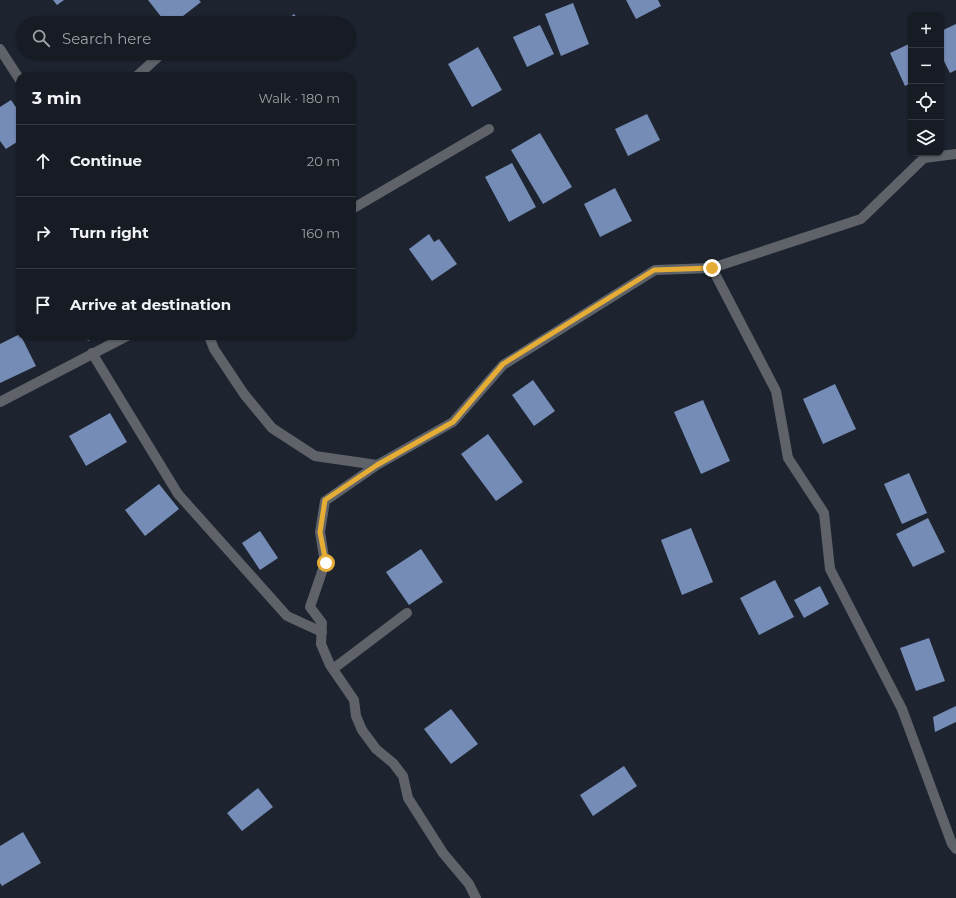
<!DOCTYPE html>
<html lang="en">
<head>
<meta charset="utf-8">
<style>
  :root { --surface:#161b24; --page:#1f242c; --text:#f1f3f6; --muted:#9ea1a6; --line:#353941 }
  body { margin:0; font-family:Montserrat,sans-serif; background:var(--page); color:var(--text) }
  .controls { position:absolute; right:12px; top:12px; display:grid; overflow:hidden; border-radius:8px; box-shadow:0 1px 3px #0004 }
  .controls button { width:36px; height:36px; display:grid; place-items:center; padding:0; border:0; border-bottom:1px solid var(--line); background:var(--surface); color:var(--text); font:20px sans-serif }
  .stop { position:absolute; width:12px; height:12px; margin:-9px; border:3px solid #e5ad35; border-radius:50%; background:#fff }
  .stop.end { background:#e5ad35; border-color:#fff; box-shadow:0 1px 4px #0008 }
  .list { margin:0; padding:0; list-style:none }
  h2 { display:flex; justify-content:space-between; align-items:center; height:52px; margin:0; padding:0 16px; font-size:17px }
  h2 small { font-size:13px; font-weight:400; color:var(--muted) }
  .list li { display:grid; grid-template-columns:26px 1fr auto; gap:12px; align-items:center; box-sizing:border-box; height:72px; padding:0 16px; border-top:1px solid var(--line) }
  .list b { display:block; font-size:15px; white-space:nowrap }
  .list em { font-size:13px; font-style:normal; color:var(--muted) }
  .icon { flex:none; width:22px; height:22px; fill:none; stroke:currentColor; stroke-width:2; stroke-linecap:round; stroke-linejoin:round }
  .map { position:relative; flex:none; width:956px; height:898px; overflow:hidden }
  .search { position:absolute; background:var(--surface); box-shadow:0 1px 3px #0004; left:16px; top:16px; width:340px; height:44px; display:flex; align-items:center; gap:10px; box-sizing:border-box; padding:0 14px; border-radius:22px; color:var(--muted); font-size:15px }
  .panel { position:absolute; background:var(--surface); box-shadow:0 1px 3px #0004; left:16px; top:72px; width:340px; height:268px; border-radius:12px }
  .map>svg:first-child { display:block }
  .building { fill:#758cb7 }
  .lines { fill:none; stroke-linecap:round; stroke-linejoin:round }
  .service { stroke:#5f6369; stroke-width:10 }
  .minor { stroke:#5f6369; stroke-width:10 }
  .route { stroke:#e5ad35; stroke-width:5 }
</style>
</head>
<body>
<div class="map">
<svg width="956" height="898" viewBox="0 0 956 898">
  <rect width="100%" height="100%" fill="#1d2430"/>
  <path class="building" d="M 53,0 L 64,0 L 57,5 Z
    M 148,0 L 199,0 L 201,2 L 174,23 L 166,23 Z
    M 626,0 L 658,0 L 661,6 L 636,19 Z
    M 573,3 L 589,44 L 561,56 L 545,14 Z
    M 294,14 L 301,23 L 283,23 Z
    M 956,24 L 956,70 L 950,73 L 941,55 L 941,31 Z
    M 540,25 L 554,54 L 527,67 L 513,37 Z
    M 911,43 L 911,83 L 905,86 L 890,53 Z
    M 478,47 L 502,90 L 472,107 L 448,64 Z
    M 11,100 L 20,113 L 20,140 L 6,149 L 0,141 L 0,107 Z
    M 647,114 L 660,140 L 628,156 L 615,129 Z
    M 540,133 L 572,187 L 543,204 L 511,150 Z
    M 512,163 L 536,207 L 509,222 L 485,177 Z
    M 615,188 L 632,221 L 600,237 L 584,204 Z
    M 429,234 L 434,242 L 439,239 L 457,264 L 432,281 L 409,249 Z
    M 20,334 L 36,366 L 0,383 L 0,344 Z
    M 85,336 L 97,336 L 88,341 Z
    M 533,380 L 555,411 L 534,426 L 512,395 Z
    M 835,384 L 856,429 L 823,444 L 803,399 Z
    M 703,400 L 730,461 L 701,474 L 674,412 Z
    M 110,413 L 127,442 L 86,466 L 69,436 Z
    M 488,434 L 523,482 L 496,501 L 461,454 Z
    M 909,473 L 927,513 L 902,524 L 884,484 Z
    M 159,484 L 179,509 L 145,536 L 125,510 Z
    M 928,518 L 945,552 L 913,567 L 896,534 Z
    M 691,528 L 713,582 L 682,595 L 661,540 Z
    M 260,531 L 278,558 L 260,570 L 242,543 Z
    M 421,549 L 443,582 L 409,605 L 386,572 Z
    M 775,580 L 794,617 L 759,635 L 740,598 Z
    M 820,586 L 829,604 L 804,618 L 794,600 Z
    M 929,638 L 945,681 L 916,691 L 900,648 Z
    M 956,706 L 956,722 L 935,732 L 933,717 Z
    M 451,709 L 478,744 L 451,764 L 424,729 Z
    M 624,766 L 637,786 L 593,816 L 580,795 Z
    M 258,788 L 273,807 L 242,831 L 227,813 Z
    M 23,832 L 41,863 L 2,886 L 0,883 L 0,846 Z"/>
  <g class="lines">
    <path class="service" d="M 333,669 L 407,613"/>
    <path class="minor" d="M 0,49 L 20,80
      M 137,76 L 160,55
      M 352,209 L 489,129
      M 712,268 L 776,391 L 788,458 L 824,513 L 830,569 L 902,709 L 952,844 L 956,849
      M 209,336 L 214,349 L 244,394 L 272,428 L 315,456 L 377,465
      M 92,353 L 178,494 L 287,616 L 322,632
      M 0,402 L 127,336
      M 476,898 L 469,884 L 443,853 L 408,798 L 403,776 L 393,763 L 376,749 L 362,730 L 356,716 L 354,700 L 330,665 L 321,644 L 322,623 L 310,607 L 325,563 L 320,532 L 325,501 L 377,465 L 453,422 L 503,365 L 655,270 L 712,268 L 861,219 L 924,158 L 956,154"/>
  </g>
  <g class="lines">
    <path class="route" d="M 326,563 L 320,532 L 325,500 L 377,465 L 453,422 L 503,364 L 654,270 L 712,268"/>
  </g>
</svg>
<div class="controls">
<button>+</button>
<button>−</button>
<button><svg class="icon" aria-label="locate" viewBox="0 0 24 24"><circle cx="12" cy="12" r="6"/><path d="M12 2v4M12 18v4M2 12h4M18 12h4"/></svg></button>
<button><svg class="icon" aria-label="layers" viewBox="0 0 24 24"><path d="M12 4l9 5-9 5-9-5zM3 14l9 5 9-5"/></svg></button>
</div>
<div class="stop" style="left:326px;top:563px"></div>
<div class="stop end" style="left:712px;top:268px"></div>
<div class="search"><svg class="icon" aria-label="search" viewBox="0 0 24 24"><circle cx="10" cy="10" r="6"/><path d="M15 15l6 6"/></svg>Search here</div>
<section class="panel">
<h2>3 min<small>Walk · 180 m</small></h2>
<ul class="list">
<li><svg class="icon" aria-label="ahead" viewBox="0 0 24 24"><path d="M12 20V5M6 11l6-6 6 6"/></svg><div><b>Continue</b></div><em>20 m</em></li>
<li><svg class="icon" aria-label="right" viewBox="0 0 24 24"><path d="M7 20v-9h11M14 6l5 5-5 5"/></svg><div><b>Turn right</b></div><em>160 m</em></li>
<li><svg class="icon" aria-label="arrive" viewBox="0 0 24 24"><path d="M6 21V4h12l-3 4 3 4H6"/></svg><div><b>Arrive at destination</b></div></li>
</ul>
</section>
</div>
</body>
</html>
